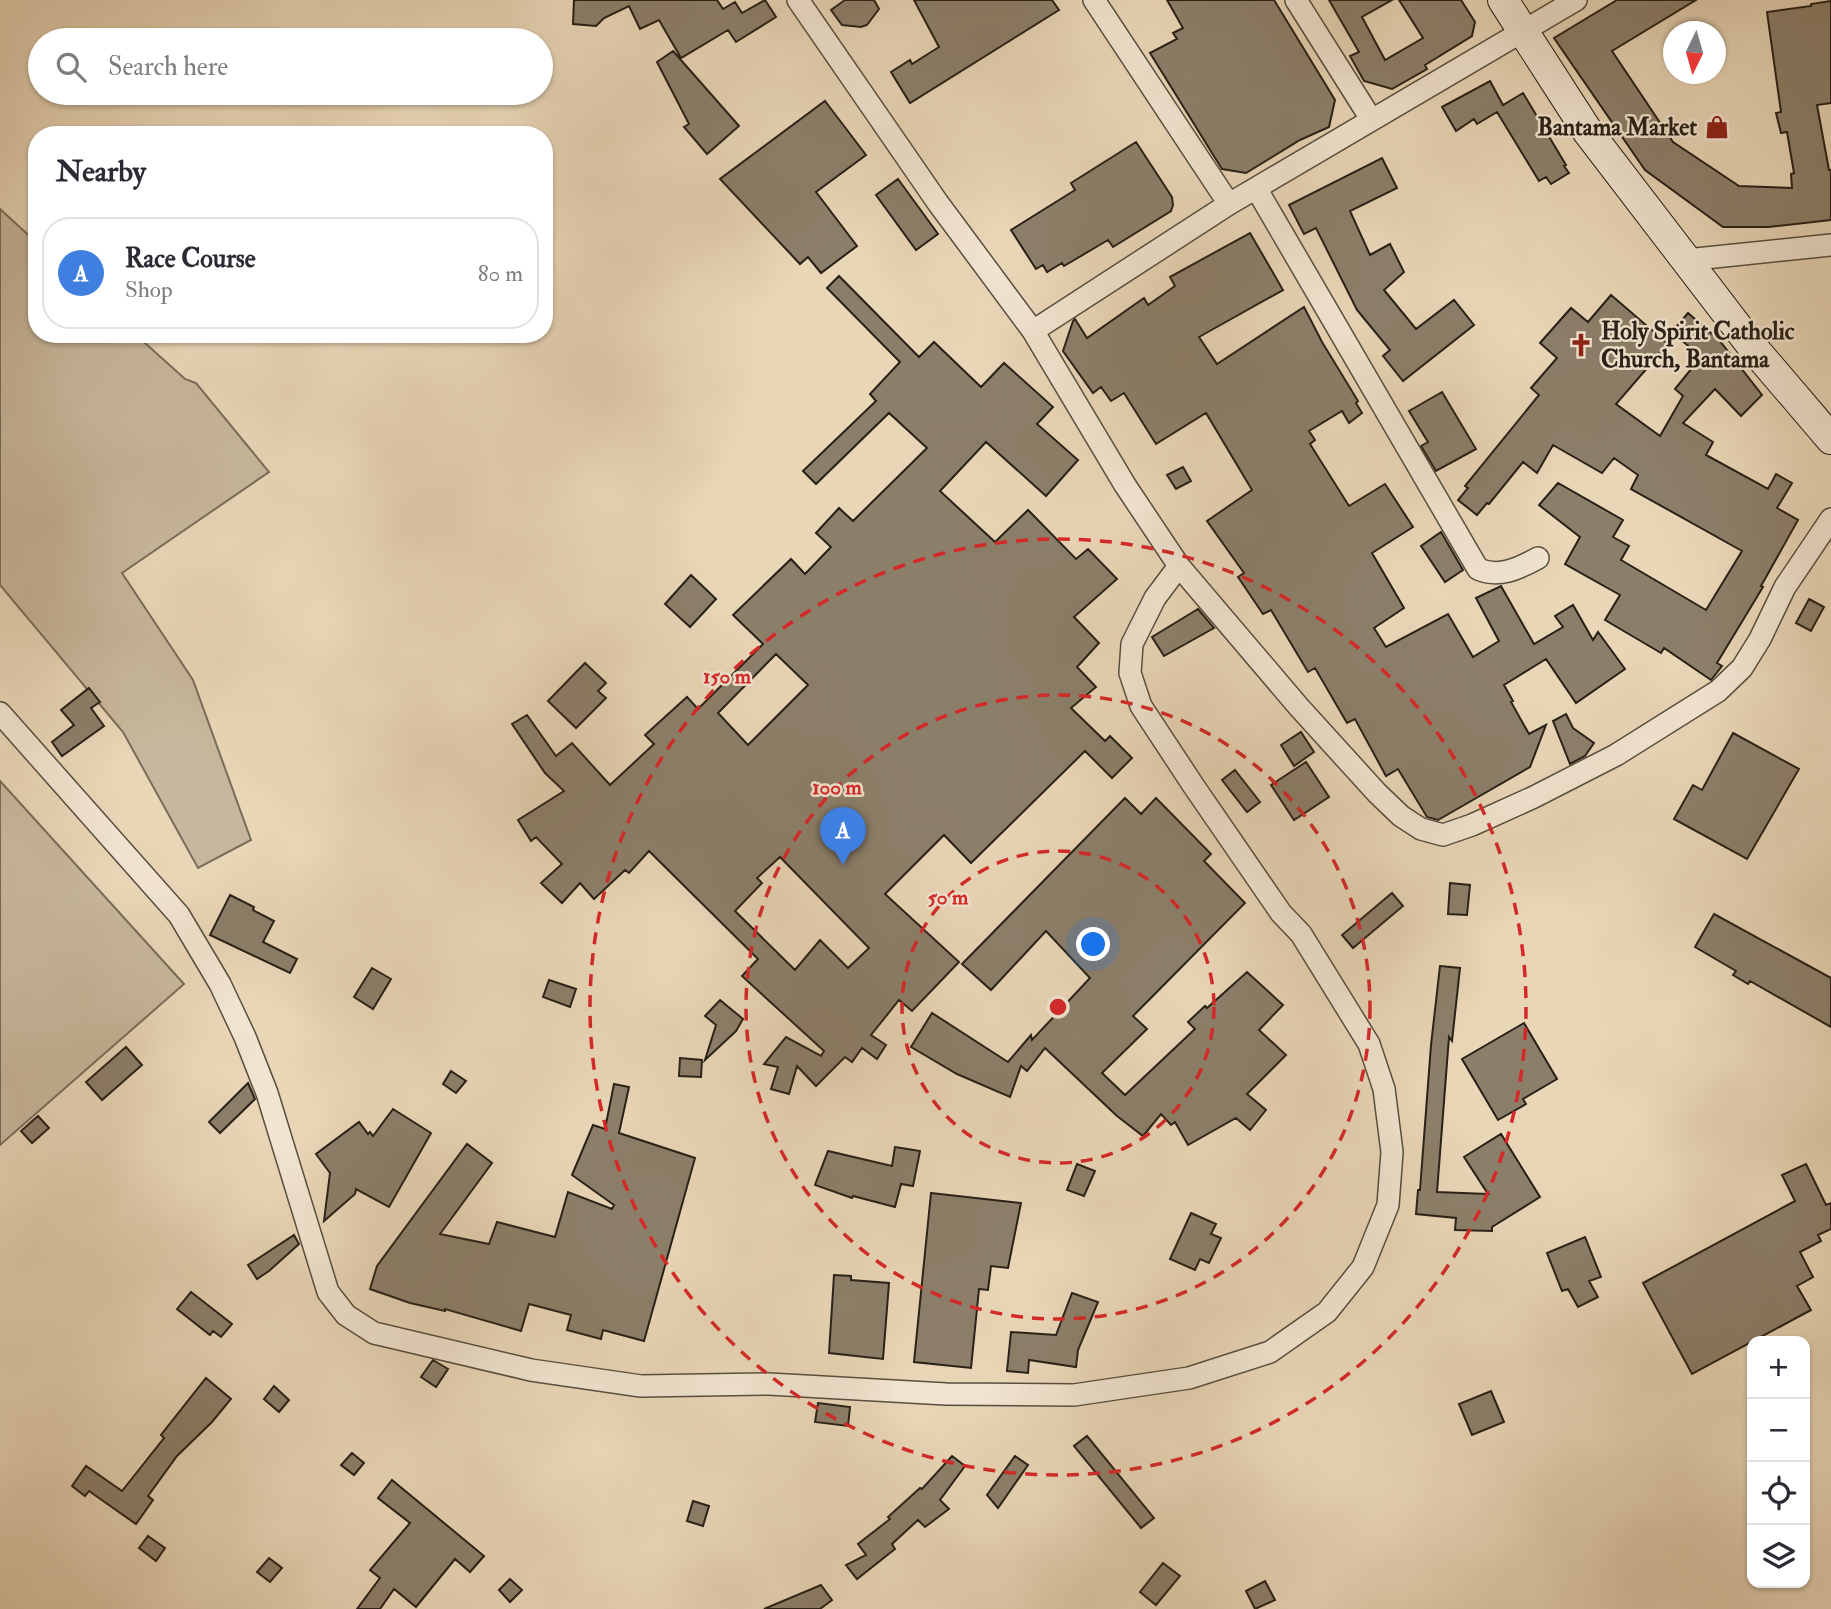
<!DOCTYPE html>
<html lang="en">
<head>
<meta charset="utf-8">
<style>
  :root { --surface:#fff; --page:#f2f2f3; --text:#2b2b33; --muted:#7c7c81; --line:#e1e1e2; --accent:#8f2418 }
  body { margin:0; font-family:"IM FELL Double Pica",serif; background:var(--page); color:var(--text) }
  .controls { position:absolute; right:21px; bottom:21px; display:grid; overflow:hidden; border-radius:14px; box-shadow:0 2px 5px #0004 }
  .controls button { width:63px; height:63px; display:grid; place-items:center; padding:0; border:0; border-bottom:2px solid var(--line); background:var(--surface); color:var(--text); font:35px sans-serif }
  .compass { position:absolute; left:1663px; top:21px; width:63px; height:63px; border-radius:50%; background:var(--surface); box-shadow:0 2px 5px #0004; rotate:185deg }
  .you { position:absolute; left:1094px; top:945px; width:24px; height:24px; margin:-18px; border:5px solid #fff; border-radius:50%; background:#1a73e8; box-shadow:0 0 0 10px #1a73e833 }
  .badge { display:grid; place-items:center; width:46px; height:46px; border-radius:50%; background:var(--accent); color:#fff; font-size:23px; font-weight:700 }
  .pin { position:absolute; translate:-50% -58px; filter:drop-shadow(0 2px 4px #0008) }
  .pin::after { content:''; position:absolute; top:37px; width:24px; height:21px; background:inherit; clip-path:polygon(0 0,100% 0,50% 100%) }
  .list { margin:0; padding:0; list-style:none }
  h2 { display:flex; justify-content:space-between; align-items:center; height:91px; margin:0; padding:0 28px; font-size:30px }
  h2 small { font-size:23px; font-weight:400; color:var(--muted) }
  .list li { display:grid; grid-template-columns:46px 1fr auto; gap:21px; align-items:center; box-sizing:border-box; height:112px; margin:0 14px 14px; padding:0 14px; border:2px solid var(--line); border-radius:28px }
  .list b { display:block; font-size:26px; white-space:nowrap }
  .list p { margin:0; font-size:23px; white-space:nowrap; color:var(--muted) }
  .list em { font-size:23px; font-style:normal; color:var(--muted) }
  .icon { flex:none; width:38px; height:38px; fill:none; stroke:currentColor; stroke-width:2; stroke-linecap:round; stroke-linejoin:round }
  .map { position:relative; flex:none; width:1831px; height:1609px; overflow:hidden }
  .search { position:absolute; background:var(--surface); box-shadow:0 2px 5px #0004; left:28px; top:28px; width:525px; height:77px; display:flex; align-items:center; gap:18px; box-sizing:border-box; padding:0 24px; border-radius:38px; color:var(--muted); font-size:26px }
  .panel { position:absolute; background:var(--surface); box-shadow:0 2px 5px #0004; left:28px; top:126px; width:525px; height:217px; border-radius:28px }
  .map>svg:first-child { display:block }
  .green { fill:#c8b79c; stroke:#786c5a; stroke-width:2 }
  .building { fill:#8c7f6a; stroke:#282017; stroke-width:2; fill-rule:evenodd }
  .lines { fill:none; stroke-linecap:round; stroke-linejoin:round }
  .street-casing { stroke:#584e3f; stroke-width:24 }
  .secondary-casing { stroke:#282017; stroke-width:32 }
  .street { stroke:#f1e4d0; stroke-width:21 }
  .secondary { stroke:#f1e4d0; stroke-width:30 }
  .ring { fill:none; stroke:#d62828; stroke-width:3.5; stroke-dasharray:12 9 }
  .labels { text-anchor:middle; stroke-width:5; stroke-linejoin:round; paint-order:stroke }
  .poi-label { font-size:24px; font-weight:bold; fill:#282017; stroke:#f1e4d0; text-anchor:end }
  .centre { fill:#d62828; stroke:#f1e4d0; stroke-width:3.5 }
  .ring-label { font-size:21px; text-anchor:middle; font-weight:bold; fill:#d62828; stroke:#f1e4d0; stroke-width:5; stroke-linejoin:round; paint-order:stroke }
</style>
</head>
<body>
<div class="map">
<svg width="1831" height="1609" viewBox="0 0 1831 1609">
  <rect width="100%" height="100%" fill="#e9d6b7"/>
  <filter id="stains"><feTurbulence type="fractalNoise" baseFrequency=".00286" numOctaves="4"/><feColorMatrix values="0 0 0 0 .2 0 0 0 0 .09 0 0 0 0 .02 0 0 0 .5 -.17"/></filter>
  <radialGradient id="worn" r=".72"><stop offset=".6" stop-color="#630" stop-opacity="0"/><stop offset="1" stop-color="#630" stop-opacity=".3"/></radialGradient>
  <path class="green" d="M 0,209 L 37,243 L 37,334 L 135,334 L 185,379 L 196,383 L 269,472 L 122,573 L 193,680 L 251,840 L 198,868 L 123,732 L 0,585 Z
    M 0,781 L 184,984 L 0,1145 Z"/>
  <path class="building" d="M 574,0 L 717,0 L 723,9 L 735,2 L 742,13 L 765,0 L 776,17 L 736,42 L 728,30 L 681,58 L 659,20 L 640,29 L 629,6 L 604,18 L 596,26 L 573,24 Z
    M 845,0 L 874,0 L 879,9 L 867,25 L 861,27 L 842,25 L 831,10 Z
    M 914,0 L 1052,0 L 1059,10 L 910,103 L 891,72 L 910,60 L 912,64 L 939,47 Z
    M 1167,0 L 1274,0 L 1335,100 L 1329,127 L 1300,140 L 1246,173 L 1222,169 L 1150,53 L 1177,39 L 1173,33 L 1183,28 Z
    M 1329,0 L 1392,0 L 1362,17 L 1385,60 L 1423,38 L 1399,0 L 1461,0 L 1475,22 L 1472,36 L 1425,65 L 1427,69 L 1392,89 L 1364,81 L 1350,56 L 1359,52 Z
    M 1617,0 L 1696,0 L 1612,51 L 1673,142 L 1739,186 L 1792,188 L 1791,174 L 1794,173 L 1787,132 L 1781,133 L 1776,113 L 1781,112 L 1767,12 L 1811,6 L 1811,4 L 1831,1 L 1831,103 L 1817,105 L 1829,170 L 1831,170 L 1831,220 L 1768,227 L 1723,227 L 1645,170 L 1554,38 Z
    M 673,51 L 739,126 L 707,154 L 684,127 L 689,124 L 657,62 Z
    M 1490,81 L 1503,105 L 1523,93 L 1566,165 L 1564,166 L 1569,173 L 1551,184 L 1546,177 L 1539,181 L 1497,112 L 1477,124 L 1474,119 L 1456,131 L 1442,107 Z
    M 825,101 L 866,155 L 816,192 L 857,246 L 821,273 L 808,257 L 800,264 L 720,179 Z
    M 1136,142 L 1172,197 L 1173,205 L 1171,211 L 1113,247 L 1108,240 L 1064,266 L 1062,263 L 1047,272 L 1043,265 L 1036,269 L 1011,230 L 1075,190 L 1071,183 Z
    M 1382,158 L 1397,188 L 1350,211 L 1370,255 L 1390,244 L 1404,272 L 1384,290 L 1416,329 L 1454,300 L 1474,325 L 1403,381 L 1383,356 L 1390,350 L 1357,310 L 1316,228 L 1304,234 L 1289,205 Z
    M 898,179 L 938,234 L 916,250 L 876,195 Z
    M 1250,233 L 1283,290 L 1199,337 L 1217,364 L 1304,307 L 1322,342 L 1358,401 L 1356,403 L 1362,413 L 1349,423 L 1342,411 L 1309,431 L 1315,440 L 1310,444 L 1349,506 L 1385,484 L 1413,527 L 1372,553 L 1404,608 L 1374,628 L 1386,647 L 1448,614 L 1473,657 L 1499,641 L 1476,598 L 1501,586 L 1534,644 L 1563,627 L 1555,616 L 1573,605 L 1593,640 L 1598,632 L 1625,669 L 1576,703 L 1546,659 L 1504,685 L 1513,701 L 1511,702 L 1529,734 L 1546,725 L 1530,767 L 1438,820 L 1427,817 L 1398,769 L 1386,776 L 1355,719 L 1347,723 L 1315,668 L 1308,672 L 1271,610 L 1263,614 L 1238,577 L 1244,573 L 1207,521 L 1252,490 L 1206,413 L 1156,444 L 1124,393 L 1111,401 L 1101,387 L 1093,393 L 1063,351 L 1073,321 L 1075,319 L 1087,338 L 1144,298 L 1148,305 L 1175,286 L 1170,277 Z
    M 839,276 L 919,357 L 934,342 L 981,387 L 1004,363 L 1053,407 L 1037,424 L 1078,460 L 1046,496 L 986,442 L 940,491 L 995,542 L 1028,510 L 1076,559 L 1088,549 L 1117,579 L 1074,617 L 1099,643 L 1077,667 L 1096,687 L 1071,708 L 1105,741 L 1110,736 L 1132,758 L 1112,778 L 1085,751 L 971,863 L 944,835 L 885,894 L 959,962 L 912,1011 L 899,1000 L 871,1035 L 886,1045 L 877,1059 L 862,1048 L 852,1062 L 845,1057 L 816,1086 L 797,1066 L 789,1094 L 771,1089 L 778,1067 L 764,1064 L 786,1037 L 821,1056 L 824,1051 L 742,976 L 758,959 L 649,851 L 629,873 L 625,870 L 594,899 L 580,883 L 562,903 L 541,883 L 562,864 L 536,837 L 531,841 L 518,820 L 564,791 L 545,773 L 512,724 L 527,715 L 556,756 L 572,743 L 610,785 L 654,744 L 645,735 L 687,697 L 698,709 L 763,644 L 733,615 L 791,559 L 805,574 L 831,547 L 816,533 L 839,508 L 853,521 L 927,448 L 889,413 L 816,484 L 803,471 L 876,401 L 870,394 L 900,362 L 827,288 ZM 776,654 L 808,685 L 748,745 L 718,713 ZM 780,857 L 869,948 L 848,968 L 820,940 L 795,970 L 735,911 L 762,883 L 757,878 Z
    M 1611,295 L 1668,344 L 1616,404 L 1660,436 L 1683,396 L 1675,389 L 1701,357 L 1672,332 L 1688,313 L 1719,340 L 1762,395 L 1741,416 L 1715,389 L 1683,423 L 1713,442 L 1706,455 L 1768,489 L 1776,474 L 1792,483 L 1777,508 L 1798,520 L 1761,586 L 1763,587 L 1717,663 L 1722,666 L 1711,680 L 1664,648 L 1661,653 L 1605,620 L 1620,595 L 1565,564 L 1580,537 L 1539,505 L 1558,483 L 1623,520 L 1613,537 L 1629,546 L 1621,560 L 1706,610 L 1742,551 L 1631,489 L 1638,475 L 1614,458 L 1602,473 L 1553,445 L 1537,473 L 1523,462 L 1489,504 L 1487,503 L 1477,515 L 1458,500 L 1468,488 L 1465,486 L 1539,395 L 1531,388 L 1557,358 L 1540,343 L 1571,308 L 1588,322 Z
    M 1442,392 L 1476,449 L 1436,471 L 1421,446 L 1428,442 L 1409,411 Z
    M 1183,467 L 1191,481 L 1176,489 L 1167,475 Z
    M 1441,532 L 1463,570 L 1445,582 L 1421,546 Z
    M 691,575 L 716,599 L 690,627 L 665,604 Z
    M 1809,599 L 1824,607 L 1811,631 L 1796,623 Z
    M 1198,609 L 1214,628 L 1164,656 L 1152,637 Z
    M 585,663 L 606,683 L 598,691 L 606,698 L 576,728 L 548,701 Z
    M 89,688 L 100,702 L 91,708 L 104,726 L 62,756 L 52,742 L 74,725 L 61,710 Z
    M 1566,714 L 1573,728 L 1594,743 L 1585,756 L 1570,764 L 1553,721 Z
    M 1301,732 L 1314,752 L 1294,766 L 1281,745 Z
    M 1733,733 L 1799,769 L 1747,859 L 1674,819 L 1693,785 L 1702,790 Z
    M 1306,762 L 1329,797 L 1294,820 L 1271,785 Z
    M 1235,770 L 1260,802 L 1247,812 L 1222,780 Z
    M 1125,798 L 1141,814 L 1156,798 L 1211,854 L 1204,861 L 1245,903 L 1133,1016 L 1147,1029 L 1102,1073 L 1125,1095 L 1195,1029 L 1188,1022 L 1205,1006 L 1207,1008 L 1247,972 L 1283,1005 L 1259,1030 L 1286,1055 L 1247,1094 L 1266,1110 L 1250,1130 L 1236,1118 L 1188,1145 L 1175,1122 L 1171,1125 L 1161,1114 L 1143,1136 L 1117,1116 L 1045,1048 L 1027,1071 L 1021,1066 L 1010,1097 L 957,1074 L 911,1047 L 932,1013 L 1008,1062 L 1031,1035 L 1032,1040 L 1090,978 L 1046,931 L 991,990 L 962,964 Z
    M 1450,883 L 1470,885 L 1467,915 L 1448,914 Z
    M 1392,893 L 1403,906 L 1353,948 L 1342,935 Z
    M 230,895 L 254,907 L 253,910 L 274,921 L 263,942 L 297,959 L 290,973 L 210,935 Z
    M 1714,914 L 1831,978 L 1831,1027 L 1750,981 L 1748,984 L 1733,975 L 1736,971 L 1695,947 Z
    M 1440,966 L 1460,968 L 1452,1041 L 1449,1037 L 1437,1192 L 1488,1194 L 1464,1157 L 1501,1134 L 1540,1197 L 1492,1227 L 1492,1231 L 1455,1230 L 1456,1218 L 1416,1214 L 1418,1190 L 1420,1190 L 1431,1045 Z
    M 372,968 L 391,979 L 373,1009 L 354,997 Z
    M 549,980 L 576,989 L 570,1007 L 543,997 Z
    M 720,1000 L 743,1019 L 736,1031 L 705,1060 L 716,1025 L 705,1016 Z
    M 1524,1023 L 1557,1079 L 1523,1099 L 1526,1104 L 1498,1120 L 1462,1059 Z
    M 126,1047 L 142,1065 L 102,1100 L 86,1082 Z
    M 680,1058 L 702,1060 L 701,1077 L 679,1076 Z
    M 451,1071 L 466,1081 L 456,1093 L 443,1084 Z
    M 248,1083 L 255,1099 L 220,1133 L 209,1122 Z
    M 614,1084 L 629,1087 L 619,1133 L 695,1158 L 644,1341 L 603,1330 L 601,1339 L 567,1330 L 571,1315 L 529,1304 L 521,1331 L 445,1309 L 445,1311 L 410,1303 L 370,1289 L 377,1266 L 467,1144 L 492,1163 L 440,1234 L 489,1244 L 497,1222 L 555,1237 L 568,1192 L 612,1209 L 614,1205 L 572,1175 L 593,1125 L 605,1129 Z
    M 393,1109 L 431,1133 L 389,1207 L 356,1189 L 355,1194 L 324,1221 L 330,1173 L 316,1154 L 359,1122 L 368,1134 L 370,1132 L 373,1136 Z
    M 38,1116 L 49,1128 L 32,1143 L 21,1131 Z
    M 895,1147 L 920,1151 L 913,1186 L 901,1184 L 895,1207 L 853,1196 L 852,1198 L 815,1185 L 828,1151 L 892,1166 Z
    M 1077,1164 L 1095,1171 L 1084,1196 L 1067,1190 Z
    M 1806,1164 L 1826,1205 L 1831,1203 L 1831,1229 L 1818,1235 L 1821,1241 L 1800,1252 L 1813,1277 L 1797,1286 L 1811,1310 L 1692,1374 L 1643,1283 L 1795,1201 L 1782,1175 Z
    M 931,1193 L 1021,1203 L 1008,1268 L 991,1266 L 988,1290 L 979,1289 L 971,1368 L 914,1362 Z
    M 1191,1213 L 1216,1224 L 1211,1234 L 1221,1238 L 1209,1263 L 1200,1259 L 1195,1270 L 1170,1259 Z
    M 294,1235 L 299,1244 L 269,1271 L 257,1279 L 248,1265 Z
    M 1585,1237 L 1601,1277 L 1589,1281 L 1598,1297 L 1578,1307 L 1568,1289 L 1562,1291 L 1547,1253 Z
    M 834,1275 L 851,1276 L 851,1280 L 889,1283 L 883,1359 L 829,1353 Z
    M 191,1292 L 232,1324 L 221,1337 L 213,1331 L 210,1335 L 177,1309 Z
    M 1072,1293 L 1098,1302 L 1078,1350 L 1076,1367 L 1029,1360 L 1028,1373 L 1007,1371 L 1011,1332 L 1056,1335 Z
    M 433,1360 L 448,1369 L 436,1387 L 421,1377 Z
    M 206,1378 L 231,1399 L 212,1422 L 177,1456 L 148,1496 L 153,1500 L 136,1524 L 89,1491 L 85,1496 L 72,1486 L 86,1466 L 122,1491 L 164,1438 L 161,1435 Z
    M 274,1386 L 289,1400 L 279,1412 L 264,1399 Z
    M 1491,1391 L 1504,1422 L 1472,1435 L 1459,1404 Z
    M 818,1403 L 850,1407 L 848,1426 L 815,1422 Z
    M 1087,1436 L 1154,1518 L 1141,1528 L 1074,1446 Z
    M 352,1453 L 364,1463 L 354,1475 L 341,1465 Z
    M 952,1456 L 965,1466 L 940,1500 L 949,1509 L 925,1527 L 918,1520 L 892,1544 L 895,1549 L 857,1579 L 846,1565 L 866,1555 L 858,1544 L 890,1519 L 888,1517 L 920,1488 L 922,1489 Z
    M 1015,1456 L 1028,1465 L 998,1508 L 987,1495 Z
    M 392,1480 L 484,1556 L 470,1572 L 455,1559 L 416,1607 L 394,1589 L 380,1609 L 357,1609 L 380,1578 L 370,1570 L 410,1523 L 378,1498 Z
    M 693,1501 L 709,1506 L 703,1526 L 687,1521 Z
    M 148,1536 L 165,1548 L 156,1561 L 139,1548 Z
    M 269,1558 L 282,1568 L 270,1582 L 257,1572 Z
    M 1163,1563 L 1180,1576 L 1156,1605 L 1140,1592 Z
    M 510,1579 L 522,1590 L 510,1602 L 499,1590 Z
    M 1265,1581 L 1275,1600 L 1255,1609 L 1246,1591 Z
    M 821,1585 L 832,1600 L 820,1609 L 764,1609 Z"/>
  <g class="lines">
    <g class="street-casing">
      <path id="street" d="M 798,0 L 938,203 L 1033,331 L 1125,485 L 1179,566 L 1298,706 L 1377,793 L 1401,816 L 1421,829 L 1443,835 L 1472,825 L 1534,797 L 1616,755 L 1718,691 L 1742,668 L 1760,639 L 1785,587 L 1831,519
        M 1094,0 L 1229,204
        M 1296,0 L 1371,119
        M 1256,188 L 1478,569 C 1499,578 1518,569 1538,558
        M 1686,260 L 1831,245
        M 1033,331 L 1229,204 L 1576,0
        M 0,713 L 179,915 L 220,984 L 245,1037 L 267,1093 L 328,1292 L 346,1315 L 374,1333 L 531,1370 L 641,1386 L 769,1384 L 946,1394 L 1074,1395 L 1189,1378 L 1270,1352 L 1327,1312 L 1363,1267 L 1388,1205 L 1392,1152 L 1384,1089 L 1369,1044 L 1301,934 L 1281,913 L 1193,785 L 1141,706 L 1130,673 L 1132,644 L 1155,598 L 1179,566"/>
    </g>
    <g class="secondary-casing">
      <path id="secondary" d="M 1503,0 L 1588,132 L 1755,350 L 1831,439"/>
    </g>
    <use href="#street" class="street"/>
    <use href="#secondary" class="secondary"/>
  </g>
  <g class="ring">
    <circle cx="1058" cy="1007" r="156"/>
    <circle cx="1058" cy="1007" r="312"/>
    <circle cx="1058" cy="1007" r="468"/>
  </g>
  <defs>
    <g id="shop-bare" transform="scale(1.89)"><path d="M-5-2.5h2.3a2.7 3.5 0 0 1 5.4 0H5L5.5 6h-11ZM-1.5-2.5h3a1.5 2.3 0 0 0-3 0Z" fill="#8f2418" stroke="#f1e4d0" stroke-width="2.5" paint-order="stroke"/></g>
    <g id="church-bare" transform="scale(1.89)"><path d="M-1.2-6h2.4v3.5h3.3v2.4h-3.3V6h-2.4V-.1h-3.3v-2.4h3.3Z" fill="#8f2418" stroke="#f1e4d0" stroke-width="2.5" paint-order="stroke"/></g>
  </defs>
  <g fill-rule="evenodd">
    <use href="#shop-bare" x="1717" y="127"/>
    <use href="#church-bare" x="1581" y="345"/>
  </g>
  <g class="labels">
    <g class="poi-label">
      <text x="1697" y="135">Bantama Market</text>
      <text x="1601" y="339" text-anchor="start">Holy Spirit Catholic<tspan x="1601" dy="28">Church, Bantama</tspan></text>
    </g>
  </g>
  <circle cx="1058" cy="1007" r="10" class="centre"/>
  <g class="ring-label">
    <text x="727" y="683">150 m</text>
    <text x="837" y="794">100 m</text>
    <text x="948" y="904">50 m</text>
  </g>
  <rect width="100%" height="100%" filter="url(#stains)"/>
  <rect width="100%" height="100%" fill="url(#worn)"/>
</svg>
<div class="controls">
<button>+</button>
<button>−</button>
<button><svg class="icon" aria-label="locate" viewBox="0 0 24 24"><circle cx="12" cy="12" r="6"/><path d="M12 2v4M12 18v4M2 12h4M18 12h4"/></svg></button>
<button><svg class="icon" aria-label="layers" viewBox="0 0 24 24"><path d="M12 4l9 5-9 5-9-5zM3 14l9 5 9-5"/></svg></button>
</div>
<svg class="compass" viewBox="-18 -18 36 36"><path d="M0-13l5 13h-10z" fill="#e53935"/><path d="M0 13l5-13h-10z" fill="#7c7c81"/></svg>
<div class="you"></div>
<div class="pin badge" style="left:843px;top:865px;background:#3f7fe0">A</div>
<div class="search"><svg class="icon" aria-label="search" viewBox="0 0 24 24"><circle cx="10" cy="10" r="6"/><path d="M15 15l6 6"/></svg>Search here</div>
<section class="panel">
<h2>Nearby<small></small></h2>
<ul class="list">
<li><span class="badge" style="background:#3f7fe0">A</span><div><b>Race Course</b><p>Shop</p></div><em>80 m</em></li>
</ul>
</section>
</div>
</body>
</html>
